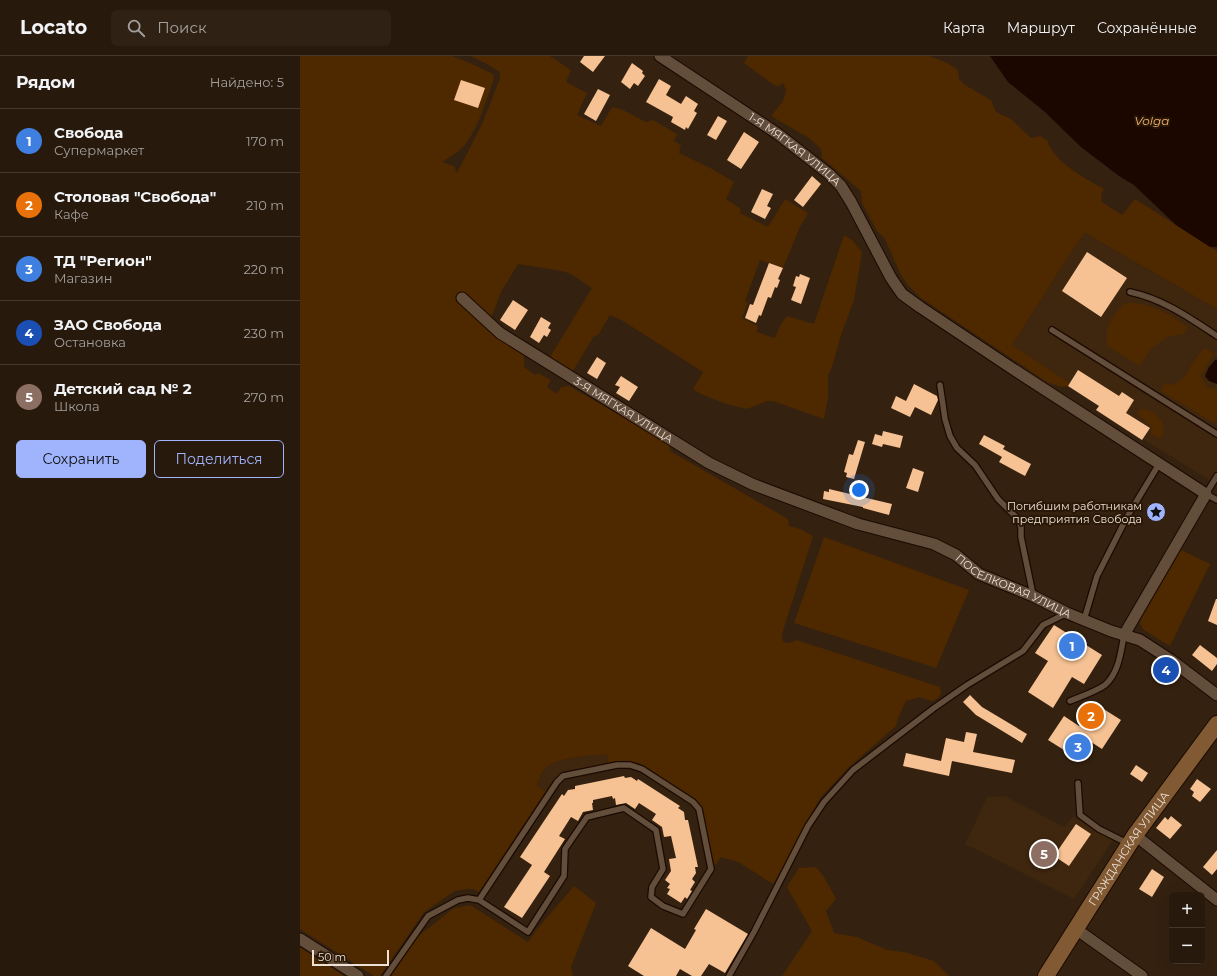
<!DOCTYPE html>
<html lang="ru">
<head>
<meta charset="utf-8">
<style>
  :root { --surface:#27190c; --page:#2f2215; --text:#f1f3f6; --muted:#a4a09d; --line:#43382d; --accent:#a0b3fd }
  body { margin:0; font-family:Montserrat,sans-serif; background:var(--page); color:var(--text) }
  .controls { position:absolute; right:12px; bottom:12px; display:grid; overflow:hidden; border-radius:6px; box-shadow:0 4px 16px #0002 }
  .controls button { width:36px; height:36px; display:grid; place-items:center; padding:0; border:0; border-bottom:1px solid var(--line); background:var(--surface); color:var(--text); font:20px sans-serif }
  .scale { position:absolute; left:12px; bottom:10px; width:77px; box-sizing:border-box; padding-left:4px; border:2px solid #ede0d6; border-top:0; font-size:11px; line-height:14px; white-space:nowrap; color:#ede0d6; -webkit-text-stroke:3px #2a1806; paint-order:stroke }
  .you { position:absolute; left:559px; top:434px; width:14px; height:14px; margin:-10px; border:3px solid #fff; border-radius:50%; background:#1a73e8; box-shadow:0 0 0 6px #1a73e833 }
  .badge { display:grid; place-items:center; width:26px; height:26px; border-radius:50%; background:var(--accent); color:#fff; font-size:13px; font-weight:700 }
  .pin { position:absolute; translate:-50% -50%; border:2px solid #fff; box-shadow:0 1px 4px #0006 }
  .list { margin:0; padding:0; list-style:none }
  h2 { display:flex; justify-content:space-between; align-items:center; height:52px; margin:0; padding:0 16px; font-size:17px }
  h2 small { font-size:13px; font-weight:400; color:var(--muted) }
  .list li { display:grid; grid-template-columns:26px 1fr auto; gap:12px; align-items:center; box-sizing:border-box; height:64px; padding:0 16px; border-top:1px solid var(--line) }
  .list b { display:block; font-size:15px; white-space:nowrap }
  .list p { margin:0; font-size:13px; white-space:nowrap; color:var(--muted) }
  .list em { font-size:13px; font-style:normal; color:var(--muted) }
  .actions { display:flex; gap:8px; padding:12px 16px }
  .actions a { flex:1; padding:9px 0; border:1px solid var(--accent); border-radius:6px; text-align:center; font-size:14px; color:var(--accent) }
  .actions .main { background:var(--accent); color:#111 }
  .icon { flex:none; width:22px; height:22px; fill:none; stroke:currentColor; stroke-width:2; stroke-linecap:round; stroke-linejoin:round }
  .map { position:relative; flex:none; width:917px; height:920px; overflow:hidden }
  header { display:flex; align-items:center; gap:24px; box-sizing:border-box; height:56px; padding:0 20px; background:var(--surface); border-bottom:1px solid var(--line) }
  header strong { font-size:19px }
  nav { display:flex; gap:22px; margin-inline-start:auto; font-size:14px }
  .search { width:280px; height:36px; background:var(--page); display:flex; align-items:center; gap:10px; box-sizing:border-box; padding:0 14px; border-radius:6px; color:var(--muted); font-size:15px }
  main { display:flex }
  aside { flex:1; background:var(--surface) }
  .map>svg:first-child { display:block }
  .built { fill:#3e260f }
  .green { fill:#4e2900 }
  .water { fill:#1b0600 }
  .building { fill:#f6c294 }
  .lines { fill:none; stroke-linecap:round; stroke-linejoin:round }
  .lane-casing { stroke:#1b0a00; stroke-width:8 }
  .street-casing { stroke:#1b0a00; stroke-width:13 }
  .secondary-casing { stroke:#1b0a00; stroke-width:18 }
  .lane { stroke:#634d3b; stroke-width:5.5 }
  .street { stroke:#634d3b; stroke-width:11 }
  .secondary { stroke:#815a33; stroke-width:16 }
  .labels { text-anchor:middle; stroke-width:4; stroke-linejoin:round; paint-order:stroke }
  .street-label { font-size:11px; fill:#ede0d6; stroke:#2a1806 }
  .poi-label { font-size:11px; fill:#ede0d6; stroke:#2a1806; text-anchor:end }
  .water-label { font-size:12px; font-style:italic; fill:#f6b171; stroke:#2a1806 }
</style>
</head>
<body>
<header>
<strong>Locato</strong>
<div class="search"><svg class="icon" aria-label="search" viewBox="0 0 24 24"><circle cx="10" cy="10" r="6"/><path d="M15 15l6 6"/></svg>Поиск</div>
<nav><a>Карта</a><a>Маршрут</a><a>Сохранённые</a></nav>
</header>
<main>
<aside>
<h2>Рядом<small>Найдено: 5</small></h2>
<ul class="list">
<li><span class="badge" style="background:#3f7fe0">1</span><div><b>Свобода</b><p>Супермаркет</p></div><em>170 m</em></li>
<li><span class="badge" style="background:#e8710a">2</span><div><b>Столовая &quot;Свобода&quot;</b><p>Кафе</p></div><em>210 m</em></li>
<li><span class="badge" style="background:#3f7fe0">3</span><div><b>ТД &quot;Регион&quot;</b><p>Магазин</p></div><em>220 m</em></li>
<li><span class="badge" style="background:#1a4fb4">4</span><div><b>ЗАО Свобода</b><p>Остановка</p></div><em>230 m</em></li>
<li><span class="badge" style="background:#8d6e63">5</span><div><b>Детский сад № 2</b><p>Школа</p></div><em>270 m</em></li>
</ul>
<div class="actions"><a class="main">Сохранить</a><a>Поделиться</a></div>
</aside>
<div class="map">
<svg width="917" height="920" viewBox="0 0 917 920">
  <rect width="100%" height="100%" fill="#342110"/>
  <path class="built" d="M 785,177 L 917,253 L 917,429 L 796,354 L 799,350 L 768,330 L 770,327 L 712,289 L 775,190 Z
    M 299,698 L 307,699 L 308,707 L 262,717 L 254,724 L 246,735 L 237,730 L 240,721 L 248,710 L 256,705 Z
    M 705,740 L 764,771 L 773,760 L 813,784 L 774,843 L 665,788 L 687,741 Z"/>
  <path class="green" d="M 0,0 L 152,0 L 170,7 L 193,18 L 194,23 C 186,44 180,68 167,86 C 161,95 151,100 142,106 L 154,110 L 157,117 L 183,66 L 200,22 L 200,16 L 185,7 L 171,0 L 250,0 L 271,14 L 266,26 L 287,37 L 277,59 L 301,70 L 312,51 L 321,53 L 346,66 L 353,64 L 377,78 L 374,85 L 381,89 L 379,97 L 412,113 L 434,126 L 426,143 L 441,153 L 440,157 L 468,171 L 485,143 L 508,157 L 500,171 L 483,212 L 460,204 L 445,245 L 448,247 L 442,262 L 458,270 L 457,276 L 475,282 L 481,268 L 487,260 L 514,268 L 544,179 L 552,184 L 562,196 L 554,244 L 541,279 L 533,308 L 528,320 L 528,341 L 524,363 L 473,345 L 467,345 L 447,353 L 426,348 L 401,338 L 393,333 L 403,316 L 323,265 L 310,259 L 298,279 L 294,280 L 273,315 L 250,301 L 292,232 L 271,218 L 262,215 L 218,208 L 201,236 L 191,262 L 167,241 L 159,249 L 163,249 L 196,280 L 224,299 L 224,311 L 235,319 L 238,317 L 251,324 L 247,331 L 257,338 L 261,331 L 269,330 L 369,388 L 370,395 L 488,463 L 489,470 L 500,473 L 513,480 L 482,578 L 483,586 L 488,587 L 497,584 L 640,631 L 641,638 L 637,643 L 632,645 L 619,641 L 606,645 L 598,662 L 596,670 L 548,712 L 520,742 L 505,769 L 489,801 L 473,828 L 438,806 L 421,801 L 414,811 L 402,752 L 395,743 L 344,710 L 337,707 L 323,705 L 308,707 L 307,699 C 296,698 255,703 248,710 C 242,715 239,723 237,730 L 246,735 L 179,836 L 173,833 L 167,833 L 155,835 L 124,856 L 80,920 L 74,920 L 0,873 Z
    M 448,0 L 630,0 L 647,7 L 658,14 L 659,23 L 665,29 L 691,44 L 696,56 L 711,63 L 731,82 L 740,80 L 747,84 C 755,107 783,121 804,133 L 801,138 L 802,146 L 822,159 L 835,143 L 917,195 L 917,253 L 785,177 L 775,190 L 712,289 L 770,327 L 768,330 L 761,331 L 747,326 L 621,242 L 607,228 L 600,217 L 585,183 L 577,175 L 562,147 L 561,135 L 522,102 L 521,93 L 509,82 L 471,60 L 483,45 L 486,34 L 483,27 L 479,30 L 474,29 L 444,7 Z
    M 825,247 C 850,246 868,257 888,271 L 884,278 L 867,281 L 851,293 L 840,310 L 807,290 C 805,269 811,261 825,247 Z
    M 904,292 L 914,297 L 901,320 L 907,331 L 917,333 L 917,362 L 914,367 L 861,335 L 864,327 L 873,329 L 885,321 L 893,306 Z
    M 840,353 C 854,353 863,362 864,376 L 860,383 L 851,378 L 852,372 L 845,364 L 838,359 Z
    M 524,481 L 669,534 L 636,612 L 494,567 Z
    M 881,494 L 910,508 L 870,590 L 844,574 L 840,568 L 841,563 Z
    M 516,811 L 524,821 L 536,843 L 526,855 L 534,877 L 557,881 L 587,894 L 604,896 L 634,905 L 649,920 L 482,920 L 512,875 L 487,831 L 499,812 Z
    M 274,830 L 296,847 L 271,911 L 273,920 L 86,920 L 108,888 L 154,852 L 170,849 L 228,886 L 237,873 Z
    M 0,891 L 44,920 L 0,920 Z"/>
  <path class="water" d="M 690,0 L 917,0 L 917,191 L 910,191 L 876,169 L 834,129 L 819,120 L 781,91 L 745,56 L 708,26 Z
    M 916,303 L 917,304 L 917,328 L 909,325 L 905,320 L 909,311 Z"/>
  <path class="building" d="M 284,0 L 305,0 L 293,16 L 280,6 Z
    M 332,7 L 343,15 L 342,17 L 345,20 L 338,30 L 334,27 L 330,33 L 321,26 Z
    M 359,23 L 371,30 L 366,39 L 381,48 L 386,40 L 398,48 L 394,55 L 397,57 L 388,73 L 386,71 L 385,74 L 371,66 L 373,61 L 346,46 Z
    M 161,24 L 185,32 L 178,52 L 154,44 Z
    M 298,33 L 310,39 L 296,65 L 284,58 Z
    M 418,60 L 427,65 L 416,84 L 407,79 Z
    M 444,76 L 459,86 L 441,113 L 427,104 Z
    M 512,120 L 521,128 L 503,151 L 494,144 Z
    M 462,133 L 473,138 L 467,150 L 471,152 L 465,163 L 451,156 Z
    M 787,196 L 827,222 L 801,261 L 762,235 Z
    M 469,207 L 483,212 L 478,223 L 480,224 L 477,232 L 475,231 L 471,242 L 468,241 L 461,260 L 459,259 L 456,267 L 445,262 L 450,248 L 453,249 Z
    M 500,218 L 510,222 L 501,248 L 491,244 L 496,231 L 493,230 L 496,220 L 499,221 Z
    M 213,244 L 228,254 L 215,274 L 200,264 Z
    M 241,261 L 251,267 L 248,272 L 251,274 L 247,281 L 244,279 L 239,287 L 230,281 Z
    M 297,301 L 306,307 L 297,323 L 287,317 Z
    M 778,314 L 819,340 L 822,336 L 834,344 L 826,357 L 850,372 L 842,384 L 796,354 L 799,350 L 768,330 Z
    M 321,320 L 338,331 L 329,345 L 316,337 L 320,331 L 315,329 Z
    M 614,328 L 637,340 L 638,344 L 631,359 L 615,351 L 610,361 L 591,352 L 596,340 L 606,345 Z
    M 583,375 L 603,380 L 600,392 L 583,388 L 582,391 L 572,388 L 575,378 L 582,380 Z
    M 684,379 L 705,390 L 703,393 L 731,408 L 725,420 L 699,406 L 702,401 L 679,388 Z
    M 558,384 L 565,386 L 554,423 L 546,421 L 547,417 L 544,416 L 549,398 L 553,399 Z
    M 613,412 L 624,416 L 618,436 L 606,432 Z
    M 529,433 L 592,448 L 589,459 L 563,452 L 563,451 L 523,443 L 524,435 L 529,436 Z
    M 916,543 L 917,543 L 917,569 L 908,565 Z
    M 754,569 L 802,599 L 784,628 L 772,621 L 753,652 L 728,636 L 748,605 L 735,597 Z
    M 900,589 L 917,602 L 917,608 L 912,615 L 892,599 Z
    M 670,639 L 682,651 L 727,678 L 722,687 L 676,659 L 663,646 Z
    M 794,647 L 821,664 L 802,693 L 791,686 L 780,704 L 748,684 L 764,660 L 779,670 Z
    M 666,676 L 677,678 L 673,696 L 715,704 L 712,717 L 652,705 L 649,720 L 603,710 L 606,697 L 641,705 L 646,682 L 664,686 Z
    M 836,709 L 848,717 L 842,726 L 830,718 Z
    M 324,720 L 325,722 L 331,721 L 337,725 L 338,723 L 380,750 L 378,752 L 384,756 L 385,764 L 388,764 L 398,811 L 395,811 L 396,817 L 392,823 L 395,826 L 390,834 L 392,835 L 387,843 L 385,841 L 381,847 L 367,838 L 370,833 L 367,832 L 370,828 L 365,824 L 371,815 L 369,803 L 376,802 L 371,780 L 364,781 L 362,771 L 352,764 L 356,758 L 339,747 L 335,753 L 326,747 L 316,749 L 315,742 L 313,743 L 312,740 L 293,744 L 293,747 L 292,747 L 293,754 L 283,756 L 278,765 L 271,761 L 259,780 L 265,783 L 244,816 L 250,820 L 222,862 L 204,851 L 232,809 L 220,801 L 262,738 L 264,740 L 268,734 L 275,733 L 275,730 Z
    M 897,723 L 911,733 L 900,746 L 892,740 L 894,736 L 890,733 Z
    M 871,760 L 882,769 L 870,783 L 856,772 L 865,761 L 868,764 Z
    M 776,768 L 791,778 L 769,810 L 754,800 Z
    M 917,794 L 917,813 L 912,819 L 903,811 Z
    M 852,813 L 864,821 L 852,841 L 839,833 Z
    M 406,853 L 448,878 L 425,917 L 409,908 L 401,920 L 392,920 L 380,913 L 376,920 L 344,920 L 328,910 L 351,872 L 385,893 L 396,874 L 394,873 Z"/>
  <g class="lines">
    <g class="lane-casing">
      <path id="lane" d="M 830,236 C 863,243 890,262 917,280
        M 752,274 L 917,378
        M 640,329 L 645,363 L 650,380 L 657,392 L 675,409 L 698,443 L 718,463 L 721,471 L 721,481 L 733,539
        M 917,420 L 906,438 L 917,444
        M 784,564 L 797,520 L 827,461 L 859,408
        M 770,645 C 782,640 795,636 805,629 C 819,617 821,595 824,579
        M 778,727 L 780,759 L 799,773 L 827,787
        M 86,920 L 128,860 L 158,844 L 168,842 L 179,844 L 228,876 L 264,820 L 265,793 L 287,761 L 324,752 L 356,774 L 363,813 L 352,831 L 351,841 L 363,850 L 383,858 L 411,813 L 399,753 L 393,746 L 342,713 L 330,709 L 317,709 L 263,720 L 257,726 L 179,844
        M 429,920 L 454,876 L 508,770 L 524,746 L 553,714 L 634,652 L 667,629 L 723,595 L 743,569 L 767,557"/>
    </g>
    <g class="street-casing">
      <g id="street">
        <path id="s1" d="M 360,0 L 478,78 L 529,118 L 541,130 L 551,146 L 591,222 L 602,238 L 620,251 L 710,311 L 906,438 L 824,579"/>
        <path id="s2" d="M 162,242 L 200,277 L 409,407 L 452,428 L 558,468 L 634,488 L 656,499 L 679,518 L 733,540 L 767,557 L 784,564 L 811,575 L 840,584 L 871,604 L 917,639"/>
        <path d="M 835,779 L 917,844"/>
        <path d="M 776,873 L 842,920"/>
        <path d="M 0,883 L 58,920"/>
      </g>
    </g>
    <g class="secondary-casing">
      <g id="secondary">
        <path id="s3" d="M 746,920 L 835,779 L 917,668"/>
      </g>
    </g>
    <use href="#lane" class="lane"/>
    <use href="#street" class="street"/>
    <use href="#secondary" class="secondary"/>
  </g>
  <defs>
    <g id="sight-disc" transform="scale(1)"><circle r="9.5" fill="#a0b3fd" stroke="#2a1806"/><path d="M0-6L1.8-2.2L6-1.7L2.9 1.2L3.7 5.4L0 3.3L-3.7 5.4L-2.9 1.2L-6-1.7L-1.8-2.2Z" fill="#111"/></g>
  </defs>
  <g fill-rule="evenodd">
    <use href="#sight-disc" x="856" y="456"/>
  </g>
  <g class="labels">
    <g class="street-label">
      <text dy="4" stroke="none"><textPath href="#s1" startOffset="164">1-Я МЯГКАЯ УЛИЦА</textPath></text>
      <text dy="4" stroke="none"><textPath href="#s2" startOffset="197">3-Я МЯГКАЯ УЛИЦА</textPath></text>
      <text dy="4" stroke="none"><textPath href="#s2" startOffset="628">ПОСЕЛКОВАЯ УЛИЦА</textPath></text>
      <text dy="4" stroke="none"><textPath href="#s3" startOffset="152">ГРАЖДАНСКАЯ УЛИЦА</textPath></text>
    </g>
    <g class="poi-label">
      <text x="842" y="454">Погибшим работникам<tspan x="842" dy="13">предприятия Свобода</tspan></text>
    </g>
    <g class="water-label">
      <text x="852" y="69">Volga</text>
    </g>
  </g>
</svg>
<div class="controls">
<button>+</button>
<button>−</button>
</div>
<div class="scale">50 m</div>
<div class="you"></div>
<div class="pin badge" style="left:772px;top:590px;background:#3f7fe0">1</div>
<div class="pin badge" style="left:791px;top:660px;background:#e8710a">2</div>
<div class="pin badge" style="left:778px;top:691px;background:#3f7fe0">3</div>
<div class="pin badge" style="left:866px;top:614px;background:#1a4fb4">4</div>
<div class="pin badge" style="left:744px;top:798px;background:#8d6e63">5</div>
</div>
</main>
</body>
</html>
